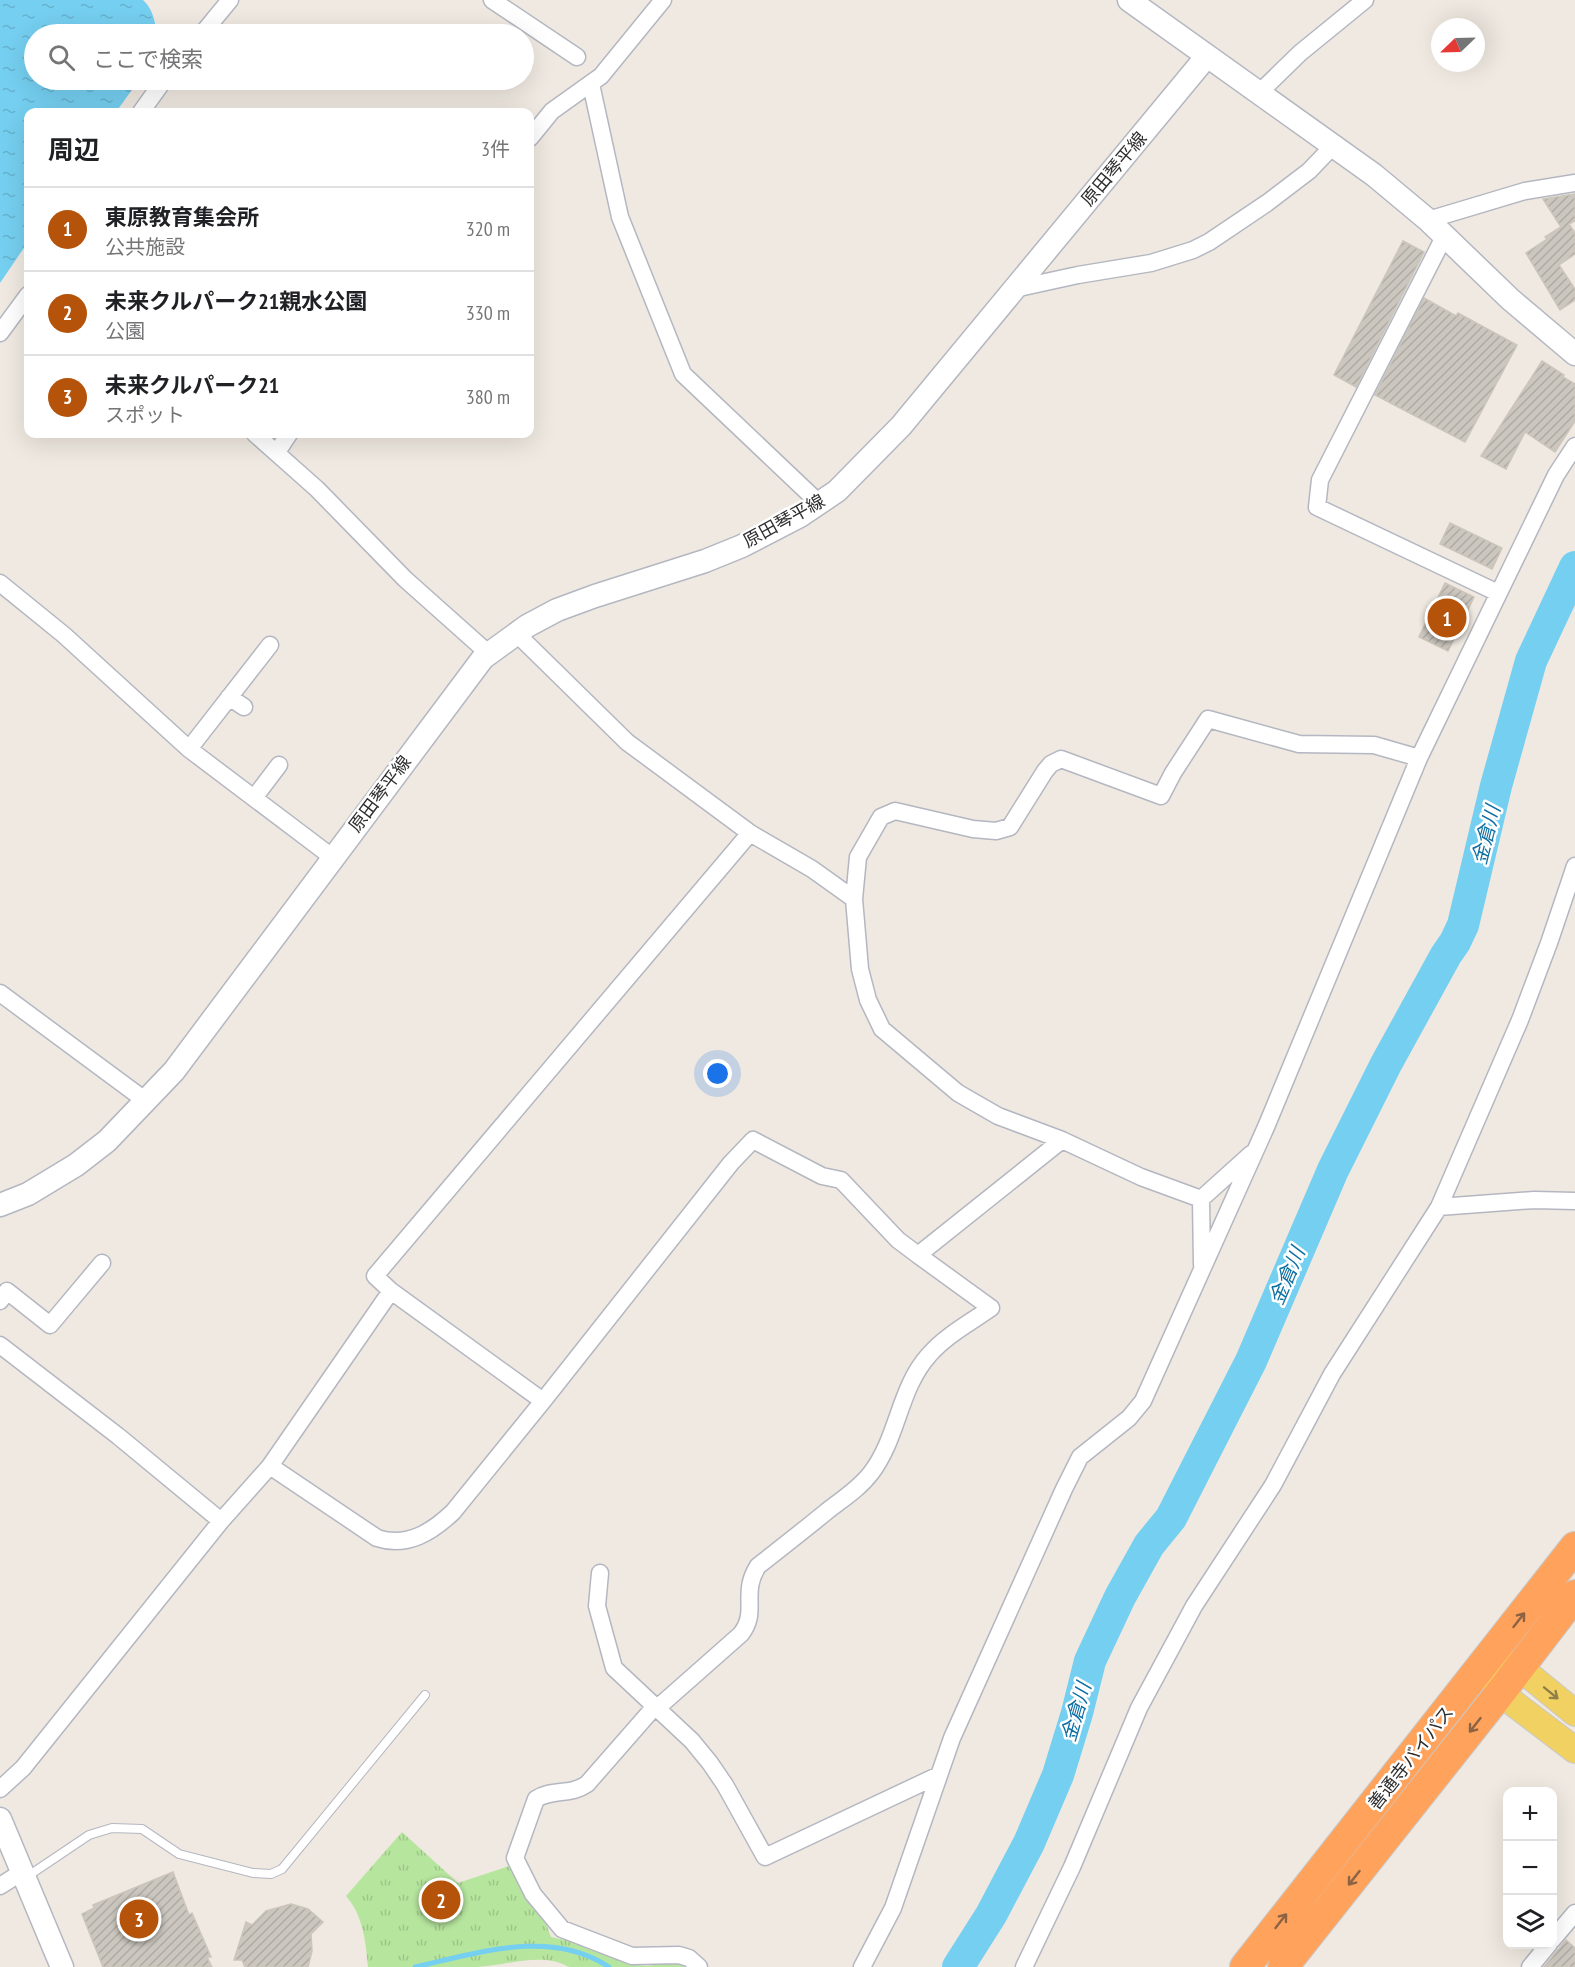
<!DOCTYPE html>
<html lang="ja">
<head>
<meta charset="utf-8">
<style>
  :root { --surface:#fff; --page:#f6f6f6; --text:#202124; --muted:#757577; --line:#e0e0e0; --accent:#b45309 }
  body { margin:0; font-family:"PT Sans Narrow","Noto Sans JP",sans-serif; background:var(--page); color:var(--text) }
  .controls { position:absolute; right:18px; bottom:18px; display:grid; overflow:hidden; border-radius:12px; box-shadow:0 6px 24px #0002 }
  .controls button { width:54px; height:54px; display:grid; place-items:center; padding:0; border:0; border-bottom:2px solid var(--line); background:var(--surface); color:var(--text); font:30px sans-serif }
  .compass { position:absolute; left:1431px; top:18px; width:54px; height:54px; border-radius:50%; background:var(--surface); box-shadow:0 6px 24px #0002; rotate:247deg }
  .you { position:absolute; left:718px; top:1074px; width:21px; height:21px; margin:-15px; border:4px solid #fff; border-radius:50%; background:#1a73e8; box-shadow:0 0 0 9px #1a73e833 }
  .badge { display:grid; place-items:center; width:39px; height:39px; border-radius:50%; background:var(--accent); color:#fff; font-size:20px; font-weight:700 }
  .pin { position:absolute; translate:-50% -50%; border:3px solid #fff; box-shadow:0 2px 6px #0006 }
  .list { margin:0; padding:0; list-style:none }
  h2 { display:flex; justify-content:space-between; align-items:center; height:78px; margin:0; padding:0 24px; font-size:26px }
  h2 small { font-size:20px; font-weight:400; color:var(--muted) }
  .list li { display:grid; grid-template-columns:39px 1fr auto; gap:18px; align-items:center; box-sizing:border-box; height:84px; padding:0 24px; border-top:2px solid var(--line) }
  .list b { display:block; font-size:22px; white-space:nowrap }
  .list p { margin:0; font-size:20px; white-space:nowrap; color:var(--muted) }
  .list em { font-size:20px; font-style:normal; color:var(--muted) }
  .icon { flex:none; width:33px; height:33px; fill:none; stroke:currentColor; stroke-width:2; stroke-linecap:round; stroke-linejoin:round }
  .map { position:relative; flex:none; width:1575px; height:1967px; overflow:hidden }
  .search { position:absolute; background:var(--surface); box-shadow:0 6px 24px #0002; left:24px; top:24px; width:510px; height:66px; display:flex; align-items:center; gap:15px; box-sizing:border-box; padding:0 21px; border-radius:33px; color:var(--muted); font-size:22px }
  .panel { position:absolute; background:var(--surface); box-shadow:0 6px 24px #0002; left:24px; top:108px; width:510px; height:330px; border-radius:12px }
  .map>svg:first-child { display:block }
  .grass { fill:url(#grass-tufts) }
  .water { fill:url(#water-ripples) }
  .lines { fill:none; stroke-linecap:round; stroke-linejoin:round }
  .stream { stroke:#75cff0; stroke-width:5 }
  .river { stroke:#75cff0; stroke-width:32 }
  .building { fill:url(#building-hatch); stroke:#cbc5ba; stroke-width:1.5 }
  .lane-casing { stroke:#b4b7c1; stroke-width:10 }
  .street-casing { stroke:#b4b7c1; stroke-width:19 }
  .secondary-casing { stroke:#b4b7c1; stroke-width:25 }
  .primary-casing { stroke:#c9c9c9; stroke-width:28 }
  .highway-casing { stroke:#c9c9c9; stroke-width:32 }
  .lane { stroke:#fff; stroke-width:8 }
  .street { stroke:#fff; stroke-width:16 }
  .secondary { stroke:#fff; stroke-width:22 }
  .primary { stroke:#f2d163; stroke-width:26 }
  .highway { stroke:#ffa35c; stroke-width:30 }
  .oneway { stroke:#8c6343 }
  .oneway2 { stroke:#908048 }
  .labels { text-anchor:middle; stroke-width:5; stroke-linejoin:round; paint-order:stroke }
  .street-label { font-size:18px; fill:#2e2e2e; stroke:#fff }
  .water-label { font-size:20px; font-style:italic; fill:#0d6fa3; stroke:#fff }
</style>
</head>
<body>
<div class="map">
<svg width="1575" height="1967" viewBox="0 0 1575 1967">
  <defs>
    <pattern id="grass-tufts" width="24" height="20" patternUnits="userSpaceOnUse" patternTransform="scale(1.5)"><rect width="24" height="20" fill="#b6e59e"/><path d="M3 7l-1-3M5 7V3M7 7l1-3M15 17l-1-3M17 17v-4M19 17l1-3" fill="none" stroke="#9dc588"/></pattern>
    <pattern id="water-ripples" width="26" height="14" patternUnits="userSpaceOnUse" patternTransform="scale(1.5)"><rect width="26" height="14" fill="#75cff0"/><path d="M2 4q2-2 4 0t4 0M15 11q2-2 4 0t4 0" fill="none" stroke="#66b2ce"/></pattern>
    <pattern id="building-hatch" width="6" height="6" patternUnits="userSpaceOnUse" patternTransform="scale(1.5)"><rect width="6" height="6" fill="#cbc7bf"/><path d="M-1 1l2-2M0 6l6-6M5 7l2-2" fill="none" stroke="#afaba4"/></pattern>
  </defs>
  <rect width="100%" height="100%" fill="#efe9e1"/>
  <path class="grass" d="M 402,1832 L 458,1883 L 512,1865 C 523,1889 543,1911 551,1937 L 575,1942 L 635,1965 L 647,1966 L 677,1962 L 691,1967 L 569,1967 C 541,1951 506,1966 477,1967 C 441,1967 404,1967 368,1967 C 366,1942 363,1915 346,1896 Z"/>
  <path class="water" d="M 0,0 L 143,0 C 153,9 155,22 157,34 L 34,34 L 34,80 L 139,80 L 116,112 L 28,112 L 28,242 L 0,283 Z"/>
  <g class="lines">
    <path class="stream" d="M 415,1967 C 478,1953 551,1928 609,1967"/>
    <path class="river" d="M 958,1967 L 991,1915 L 1029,1843 L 1058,1775 L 1077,1713 L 1090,1661 L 1120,1597 L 1149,1545 L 1171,1518 L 1251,1361 L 1333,1170 L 1386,1064 L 1446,955 L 1455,942 L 1463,925 L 1496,786 L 1531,661 L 1575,567"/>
  </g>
  <path class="building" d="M 1575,194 L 1575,221 L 1569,224 L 1575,233 L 1575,254 L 1559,265 L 1575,289 L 1575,300 L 1560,310 L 1526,253 L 1547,239 L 1545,237 L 1561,227 L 1543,199 Z
    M 1403,241 L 1424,252 L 1356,387 L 1334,375 Z
    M 1424,298 L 1456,316 L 1458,313 L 1517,345 L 1465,442 L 1375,395 Z
    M 1542,361 L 1564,375 L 1563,377 L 1575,384 L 1575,421 L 1555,452 L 1525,432 L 1506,469 L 1481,456 Z
    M 1450,523 L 1502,548 L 1492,569 L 1440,544 Z
    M 1445,583 L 1474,597 L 1448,651 L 1419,637 Z
    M 173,1872 L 189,1915 L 192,1913 L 211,1957 L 207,1957 L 212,1967 L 103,1967 L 82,1914 L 94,1908 L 93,1905 Z
    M 291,1904 L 308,1909 L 323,1922 L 311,1934 L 312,1951 L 308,1967 L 245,1967 L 242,1960 L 234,1960 L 246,1922 L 252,1925 L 266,1911 Z
    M 1566,1940 L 1575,1948 L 1575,1967 L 1544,1967 Z"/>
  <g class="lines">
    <g class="lane-casing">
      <path id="lane" d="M 25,1878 L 89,1835 L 112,1828 L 142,1829 L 179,1854 L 253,1873 L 271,1874 L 282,1869 L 425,1695"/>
    </g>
    <g class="street-casing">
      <path id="street" d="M 492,0 L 577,57
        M 202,34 L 230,0
        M 591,84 L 620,217 L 683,374 L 819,503
        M 1259,93 L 1300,53 L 1365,0
        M 141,112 L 164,80
        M 530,138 L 552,111 L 601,76 L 663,0
        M 1428,220 L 1525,191 L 1575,183
        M 1445,235 L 1320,480 L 1317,507 L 1498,593
        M 1014,289 L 1078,275 L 1151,263 L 1193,250 L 1209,242 L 1267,203 L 1309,171 L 1333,146
        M 0,333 L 28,295
        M 255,434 L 317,489 L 405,579 L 488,653
        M 277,452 L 289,434
        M 0,583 L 64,635 L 189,749 L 332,857
        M 517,634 L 627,742 L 750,833 L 812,869 L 854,899
        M 229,697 L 244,707
        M 189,749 L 270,645
        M 254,798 L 279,765
        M 0,993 L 146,1101
        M 1201,1199 L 1141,1177 L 1062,1140 L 998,1116 L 958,1093 L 882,1029 L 868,1000 L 860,969 L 854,899 L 858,857 L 881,817 L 895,811 L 973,829 L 996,831 L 1010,827 L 1045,771 L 1051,764 L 1061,759 L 1161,796 L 1173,773 L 1208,719 L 1299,744 L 1374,745 L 1419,758
        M 1439,1207 L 1534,1200 L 1575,1201
        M 1202,1265 L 1201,1199 L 1251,1154
        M 0,1301 L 7,1291 L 50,1325 L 102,1263
        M 0,1345 L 118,1436 L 221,1521
        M 543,1401 L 391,1291 L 375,1276 L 750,833
        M 270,1466 L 391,1291
        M 600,1573 L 597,1606 L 614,1668 L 692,1741 L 710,1763 L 725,1785 L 765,1857 L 939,1775
        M 0,1789 L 23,1768 L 221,1521 L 270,1466 L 377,1538 C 407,1548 432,1532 453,1512 L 543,1401 L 731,1163 L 753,1140 L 822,1176 L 841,1180 L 898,1240 L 918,1255 L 1062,1140
        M 0,1886 L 22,1872
        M 1552,1940 L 1575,1913
        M 699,1967 L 689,1958 L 679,1955 L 632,1956 L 562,1929 L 533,1894 L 515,1858 L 536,1799 C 553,1788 570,1796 587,1784 L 650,1712 L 664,1702 L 741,1634 C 759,1611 740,1594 758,1566 C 781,1548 804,1530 826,1512 C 841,1500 859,1489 871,1473 C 898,1438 899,1388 929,1355 C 945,1336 971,1322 991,1308 L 918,1255
        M 862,1967 L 893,1908 L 952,1738 L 1064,1489 L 1080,1457 L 1129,1418 L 1143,1401 L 1266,1127 L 1419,758 L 1556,475 L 1575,446
        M 1024,1967 L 1072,1867 L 1139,1708 L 1194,1606 L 1273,1485 L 1332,1374 L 1439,1207 L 1520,1020 L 1549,943 L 1575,866
        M 1530,1967 L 1549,1944"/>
    </g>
    <g class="secondary-casing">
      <path id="secondary" d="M 1129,0 L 1374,175 L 1428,220 L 1510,299 L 1575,354
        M 0,1205 L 28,1194 L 76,1165 L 107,1141 L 174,1071 L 483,658 L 527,626 L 557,610 L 595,596 L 705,561 L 742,546 L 800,516 L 837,491 L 901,426 L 1207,56
        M 0,1819 L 62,1967"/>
    </g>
    <g class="primary-casing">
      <path id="primary" d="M 1499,1664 L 1520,1668 L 1575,1713
        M 1493,1675 L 1500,1693 L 1575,1750"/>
    </g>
    <g class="highway-casing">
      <path id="highway" d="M 1245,1967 L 1575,1547
        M 1283,1967 L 1500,1693 L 1575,1595"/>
    </g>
    <use href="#lane" class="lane"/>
    <use href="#street" class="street"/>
    <use href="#secondary" class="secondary"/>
    <use href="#primary" class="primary"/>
    <use href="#highway" class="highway"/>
  </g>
  <defs><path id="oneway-shaft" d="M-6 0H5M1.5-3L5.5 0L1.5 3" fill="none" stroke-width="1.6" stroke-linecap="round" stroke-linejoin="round" transform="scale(1.5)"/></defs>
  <g class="oneway">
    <use href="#oneway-shaft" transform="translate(1519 1620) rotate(-52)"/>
    <use href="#oneway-shaft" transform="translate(1475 1725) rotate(128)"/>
    <use href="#oneway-shaft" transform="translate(1354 1878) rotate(128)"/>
    <use href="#oneway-shaft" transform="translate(1281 1921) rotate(-52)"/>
  </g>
  <use class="oneway2" href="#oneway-shaft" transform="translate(1551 1693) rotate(39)"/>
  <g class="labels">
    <g class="street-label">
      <text transform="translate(1114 169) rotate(-50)" y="6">原田琴平線</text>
      <text transform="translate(784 521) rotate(-29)" y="6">原田琴平線</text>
      <text transform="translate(380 794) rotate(-53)" y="6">原田琴平線</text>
      <text transform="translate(1411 1758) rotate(-52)" y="6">善通寺バイパス</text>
    </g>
    <g class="water-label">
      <text transform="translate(1486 835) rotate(-76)" y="7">金倉川</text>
      <text transform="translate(1287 1276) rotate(-67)" y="7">金倉川</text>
      <text transform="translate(1076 1712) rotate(-74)" y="7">金倉川</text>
    </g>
  </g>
</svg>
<div class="controls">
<button>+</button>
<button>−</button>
<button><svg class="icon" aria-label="layers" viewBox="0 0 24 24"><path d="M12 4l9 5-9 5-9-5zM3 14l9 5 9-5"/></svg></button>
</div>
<svg class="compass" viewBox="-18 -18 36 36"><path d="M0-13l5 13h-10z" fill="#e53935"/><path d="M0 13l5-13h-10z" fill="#757577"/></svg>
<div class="you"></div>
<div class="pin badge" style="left:1447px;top:618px">1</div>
<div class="pin badge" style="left:441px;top:1900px">2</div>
<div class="pin badge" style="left:139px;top:1919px">3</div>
<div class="search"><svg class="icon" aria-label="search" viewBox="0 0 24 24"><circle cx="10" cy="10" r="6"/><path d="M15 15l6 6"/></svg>ここで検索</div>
<section class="panel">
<h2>周辺<small>3件</small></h2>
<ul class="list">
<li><span class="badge">1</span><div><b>東原教育集会所</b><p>公共施設</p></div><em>320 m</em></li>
<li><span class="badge">2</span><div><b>未来クルパーク21親水公園</b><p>公園</p></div><em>330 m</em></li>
<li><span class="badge">3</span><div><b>未来クルパーク21</b><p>スポット</p></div><em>380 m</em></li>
</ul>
</section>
</div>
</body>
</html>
